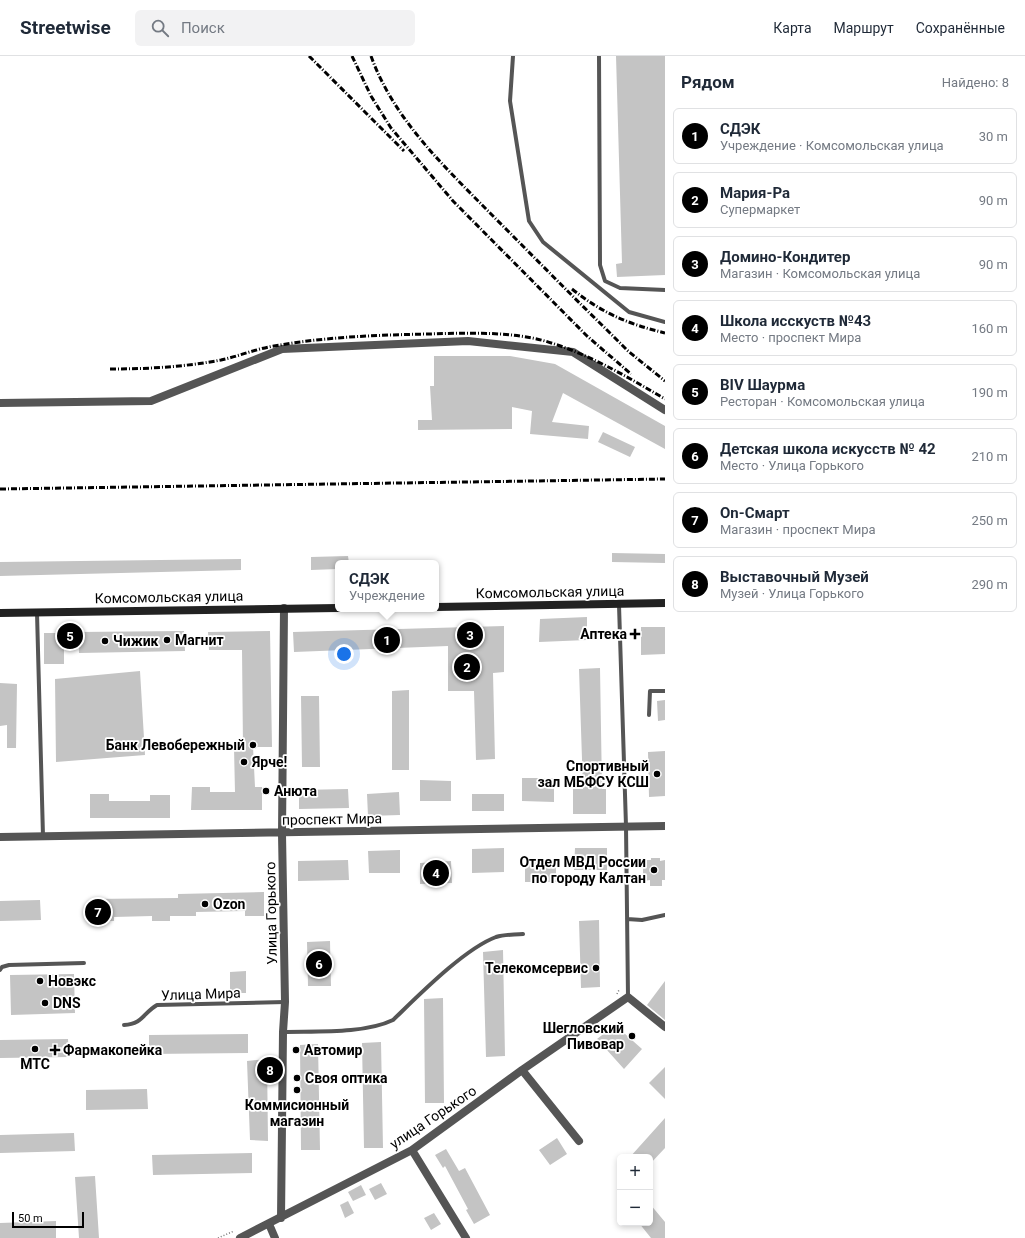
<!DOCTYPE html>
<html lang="ru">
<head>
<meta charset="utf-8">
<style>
  :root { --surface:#fff; --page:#f2f2f3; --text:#1f2937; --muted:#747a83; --line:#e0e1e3; --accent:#000 }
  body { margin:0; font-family:Roboto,sans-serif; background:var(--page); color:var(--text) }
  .controls { position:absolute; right:12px; bottom:12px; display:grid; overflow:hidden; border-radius:6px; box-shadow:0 2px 6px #0003 }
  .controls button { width:36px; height:36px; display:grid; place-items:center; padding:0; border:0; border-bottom:1px solid var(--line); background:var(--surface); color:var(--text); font:20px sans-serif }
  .scale { position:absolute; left:12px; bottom:10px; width:72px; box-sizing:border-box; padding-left:4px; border:2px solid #000; border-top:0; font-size:11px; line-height:14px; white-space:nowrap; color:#000; -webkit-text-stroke:3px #fff; paint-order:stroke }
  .you { position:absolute; left:344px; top:598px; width:14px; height:14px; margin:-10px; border:3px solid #fff; border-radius:50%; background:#1a73e8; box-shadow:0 0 0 6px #1a73e833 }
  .badge { display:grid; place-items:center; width:26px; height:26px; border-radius:50%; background:var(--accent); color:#fff; font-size:13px; font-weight:700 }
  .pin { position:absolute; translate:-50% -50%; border:2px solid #fff; box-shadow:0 1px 4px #0006 }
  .popup { position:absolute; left:335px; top:504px; width:104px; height:52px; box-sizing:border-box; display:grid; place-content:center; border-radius:6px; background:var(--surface); filter:drop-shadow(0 1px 3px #0005); font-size:13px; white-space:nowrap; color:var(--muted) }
  .popup b { font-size:15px; color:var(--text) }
  .popup::after { content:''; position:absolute; left:50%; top:100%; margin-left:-8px; border:8px solid transparent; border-top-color:var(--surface) }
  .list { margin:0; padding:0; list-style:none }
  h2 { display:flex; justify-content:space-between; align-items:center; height:52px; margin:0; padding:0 16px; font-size:17px }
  h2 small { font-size:13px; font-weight:400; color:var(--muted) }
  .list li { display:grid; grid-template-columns:26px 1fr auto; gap:12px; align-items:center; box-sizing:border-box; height:56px; margin:0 8px 8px; padding:0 8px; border:1px solid var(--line); border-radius:6px }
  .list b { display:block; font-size:15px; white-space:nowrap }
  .list p { margin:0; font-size:13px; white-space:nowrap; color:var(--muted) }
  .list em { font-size:13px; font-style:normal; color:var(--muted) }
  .icon { flex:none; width:22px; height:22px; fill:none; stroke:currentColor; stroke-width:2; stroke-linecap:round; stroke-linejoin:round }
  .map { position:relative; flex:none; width:665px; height:1182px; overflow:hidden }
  header { display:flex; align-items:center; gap:24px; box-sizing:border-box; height:56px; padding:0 20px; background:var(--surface); border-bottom:1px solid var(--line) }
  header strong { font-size:19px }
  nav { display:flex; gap:22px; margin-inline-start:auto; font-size:14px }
  .search { width:280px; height:36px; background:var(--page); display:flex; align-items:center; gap:10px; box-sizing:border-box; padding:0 14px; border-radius:6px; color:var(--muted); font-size:15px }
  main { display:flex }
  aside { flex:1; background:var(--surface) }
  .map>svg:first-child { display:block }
  .building { fill:#c4c4c4 }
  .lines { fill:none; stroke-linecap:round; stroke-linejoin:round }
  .path { stroke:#777; stroke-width:1.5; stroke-dasharray:1 2; stroke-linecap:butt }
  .lane { stroke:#555; stroke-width:4 }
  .street { stroke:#555; stroke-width:8 }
  .secondary { stroke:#222; stroke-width:8 }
  .rail { stroke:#000; stroke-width:3; stroke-dasharray:6 2 1 2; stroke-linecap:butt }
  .poi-dot { fill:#000; stroke:#fff; stroke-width:1.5 }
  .labels { text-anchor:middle; stroke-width:3.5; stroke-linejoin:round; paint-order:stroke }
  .street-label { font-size:14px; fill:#000; stroke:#fff }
  .poi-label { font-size:14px; font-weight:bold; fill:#000; stroke:#fff; text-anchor:start }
</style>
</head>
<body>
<header>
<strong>Streetwise</strong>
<div class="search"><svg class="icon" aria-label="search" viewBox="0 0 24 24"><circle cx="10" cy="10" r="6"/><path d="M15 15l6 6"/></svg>Поиск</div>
<nav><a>Карта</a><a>Маршрут</a><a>Сохранённые</a></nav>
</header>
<main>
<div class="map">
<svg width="665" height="1182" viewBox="0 0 665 1182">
  <rect width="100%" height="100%" fill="#fff"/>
  <path class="building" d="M 616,0 L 665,0 L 665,219 L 617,221 L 616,208 L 622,207 Z
    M 434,300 L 510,300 L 555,308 L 665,370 L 665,393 L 563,337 L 552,366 L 589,370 L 588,383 L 530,378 L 532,355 L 512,351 L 512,373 L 418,374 L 418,364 L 432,364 L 430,330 L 434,330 Z
    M 603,376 L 635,391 L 630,401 L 598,386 Z
    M 612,497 L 665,498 L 665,507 L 612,506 Z
    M 348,500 L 349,507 L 338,507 L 338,513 L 311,514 L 311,501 Z
    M 241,503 L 241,514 L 0,520 L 0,506 Z
    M 587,561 L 587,584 L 539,586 L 540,563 Z
    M 504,570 L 504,616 L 493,617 L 495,703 L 476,704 L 474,635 L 448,635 L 448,590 L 294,596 L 293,576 Z
    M 641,571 L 665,571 L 665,598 L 641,599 Z
    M 184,575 L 185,595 L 79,597 L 78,576 Z
    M 270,575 L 272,691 L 253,691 L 255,731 L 262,731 L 262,754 L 191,754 L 192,731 L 210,731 L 210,736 L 235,736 L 234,692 L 243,692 L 242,594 L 209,594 L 208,576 Z
    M 44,577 L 64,577 L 64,608 L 44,608 Z
    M 600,612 L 602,733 L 606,733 L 606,758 L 573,758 L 573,733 L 583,733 L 579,613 Z
    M 140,615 L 145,699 L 56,706 L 55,623 Z
    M 0,627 L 17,628 L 16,692 L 7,692 L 7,669 L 0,670 Z
    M 409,634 L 409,714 L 392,714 L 392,635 Z
    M 301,640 L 319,640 L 320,711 L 302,711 Z
    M 665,644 L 665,664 L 658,665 L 657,645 Z
    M 665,695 L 665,740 L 649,741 L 648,696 Z
    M 522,722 L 554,722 L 554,746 L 522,745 Z
    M 420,724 L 451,725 L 451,745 L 420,745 Z
    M 348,733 L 349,752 L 299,753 L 299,734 Z
    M 399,736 L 400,759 L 368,760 L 367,738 Z
    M 90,738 L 109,738 L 109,745 L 150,745 L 150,739 L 170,739 L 170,762 L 90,762 Z
    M 472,738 L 504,738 L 504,755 L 472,755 Z
    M 504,792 L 504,816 L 472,817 L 472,793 Z
    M 575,792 L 607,792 L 607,814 L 574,814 Z
    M 400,794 L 400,817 L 369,817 L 368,795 Z
    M 651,802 L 660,802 L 660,805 L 665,804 L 665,824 L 662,824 L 662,830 L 650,830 L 650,824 L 643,825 L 643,804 L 651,804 Z
    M 556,803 L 556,826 L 525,826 L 525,804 Z
    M 348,804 L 349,824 L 298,825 L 298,805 Z
    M 451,805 L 452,827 L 420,828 L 420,807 Z
    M 264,836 L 264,860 L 245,860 L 245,855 L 196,856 L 196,860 L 170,860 L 170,865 L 152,865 L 152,860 L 114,861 L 114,865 L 93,865 L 92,843 L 178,842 L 178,838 Z
    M 40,844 L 41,864 L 0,865 L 0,845 Z
    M 599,864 L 600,931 L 581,932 L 579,865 Z
    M 330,885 L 331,930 L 308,930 L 307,886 Z
    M 503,894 L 505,1000 L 486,1001 L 483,896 Z
    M 246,915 L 246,937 L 230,937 L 230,916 Z
    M 74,918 L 75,957 L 11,959 L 10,919 Z
    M 665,925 L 665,964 L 647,949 Z
    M 443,942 L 444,1047 L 425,1047 L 424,943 Z
    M 615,969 L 642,993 L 624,1013 L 597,983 Z
    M 248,978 L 248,997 L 149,998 L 149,979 Z
    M 68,983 L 69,1001 L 0,1002 L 0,984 Z
    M 381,986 L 383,1092 L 364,1092 L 362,987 Z
    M 318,988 L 320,1094 L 301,1094 L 300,989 Z
    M 267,1003 L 268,1085 L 250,1084 L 247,1005 Z
    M 665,1011 L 665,1043 L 649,1027 Z
    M 147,1033 L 148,1053 L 86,1054 L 86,1034 Z
    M 665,1062 L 665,1092 L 650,1108 L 650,1101 L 630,1101 Z
    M 74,1077 L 75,1095 L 0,1097 L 0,1079 Z
    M 557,1082 L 567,1098 L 550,1109 L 539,1094 Z
    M 446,1093 L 459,1115 L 465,1112 L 490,1159 L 474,1168 L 466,1154 L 468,1153 L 445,1110 L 443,1112 L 435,1099 Z
    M 252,1097 L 252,1117 L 153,1119 L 152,1099 Z
    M 95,1120 L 99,1182 L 79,1182 L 75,1121 Z
    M 381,1127 L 387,1138 L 375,1144 L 369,1133 Z
    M 361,1129 L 366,1139 L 353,1145 L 348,1136 Z
    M 348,1145 L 354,1157 L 345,1162 L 340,1149 Z
    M 650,1148 L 665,1166 L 665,1182 L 651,1182 L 639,1167 L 650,1167 Z
    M 434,1157 L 441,1168 L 431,1174 L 424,1162 Z
    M 56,1165 L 56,1182 L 0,1182 L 0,1167 Z"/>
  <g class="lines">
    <path class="path" d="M 617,938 L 619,934
      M 218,1182 L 234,1175"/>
    <path class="lane" d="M 513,0 L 510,45 L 529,165 L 543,186 L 629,256 L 665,266
      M 599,0 L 600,209 L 605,225 L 620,232 L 665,234
      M 619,549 L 626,770 L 628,941
      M 37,557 L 43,780
      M 649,659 L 650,635 L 665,635
      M 627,863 L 642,864 L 665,859
      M 0,914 L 2,911 L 9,909 L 84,907
      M 124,969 C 143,968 143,957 157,949 L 285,946
      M 283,976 C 316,975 364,978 393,964 C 418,940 464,893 496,881 C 505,878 514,879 523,878"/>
    <path class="street" d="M 0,347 L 151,345 L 282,293 L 468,285 L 573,296 L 665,354
      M 0,781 L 665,770
      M 522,1014 L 579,1085
      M 412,1094 L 466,1182
      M 281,1162 L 283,976 L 285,946 L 282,778 L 284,552
      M 269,1168 L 275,1182
      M 240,1182 L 412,1094 L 522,1014 L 628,941 L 665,971"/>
    <path class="secondary" d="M 436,551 L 665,547
      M 0,557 L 338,552"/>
    <path class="rail" d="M 309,0 L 404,95
      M 352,0 L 371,40 L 391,72 L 453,145 L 587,280 L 631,318
      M 371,0 C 394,64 445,111 491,158 C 530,197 568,236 607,274 L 628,295 L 665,325
      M 572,233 C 602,257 628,268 665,277
      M 110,313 C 147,313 184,311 221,304 C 239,300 256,293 274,290 C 325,281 376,279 428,278 C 466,277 508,275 545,285 C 589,298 626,320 665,343
      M 0,433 L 665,423"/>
  </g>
  <g class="poi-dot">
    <path d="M633 572h4v4h4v4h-4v4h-4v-4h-4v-4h4z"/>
    <circle cx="167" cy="584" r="4"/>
    <circle cx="105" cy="585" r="4"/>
    <circle cx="253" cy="689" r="4"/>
    <circle cx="244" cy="706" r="4"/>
    <circle cx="657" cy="718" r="4"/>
    <circle cx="266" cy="735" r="4"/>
    <circle cx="654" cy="814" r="4"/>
    <circle cx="205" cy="848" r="4"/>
    <circle cx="596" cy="912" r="4"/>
    <circle cx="40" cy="925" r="4"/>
    <circle cx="45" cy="947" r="4"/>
    <circle cx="632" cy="980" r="4"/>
    <circle cx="35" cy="993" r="4"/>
    <path d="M53 988h4v4h4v4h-4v4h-4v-4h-4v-4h4z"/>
    <circle cx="296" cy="994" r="4"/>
    <circle cx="297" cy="1022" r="4"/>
    <circle cx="297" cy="1034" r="4"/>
  </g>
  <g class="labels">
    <g class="street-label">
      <text transform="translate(550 536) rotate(-1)" y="5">Комсомольская улица</text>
      <text transform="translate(169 541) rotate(-1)" y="5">Комсомольская улица</text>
      <text transform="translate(332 763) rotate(-1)" y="5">проспект Мира</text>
      <text transform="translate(271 857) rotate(-91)" y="5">Улица Горького</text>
      <text transform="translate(201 938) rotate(-2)" y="5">Улица Мира</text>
      <text transform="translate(433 1061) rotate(-34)" y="5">улица Горького</text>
    </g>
    <g class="poi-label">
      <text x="627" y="583" text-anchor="end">Аптека</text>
      <text x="175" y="589">Магнит</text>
      <text x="113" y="590">Чижик</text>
      <text x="245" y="694" text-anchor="end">Банк Левобережный</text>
      <text x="252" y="711">Ярче!</text>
      <text x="649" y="715" text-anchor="end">Спортивный<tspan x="649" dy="16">зал МБФСУ КСШ</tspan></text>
      <text x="274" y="740">Анюта</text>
      <text x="646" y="811" text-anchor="end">Отдел МВД России<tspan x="646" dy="16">по городу Калтан</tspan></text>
      <text x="213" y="853">Ozon</text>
      <text x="588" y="917" text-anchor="end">Телекомсервис</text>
      <text x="48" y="930">Новэкс</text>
      <text x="53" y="952">DNS</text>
      <text x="624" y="977" text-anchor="end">Шегловский<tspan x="624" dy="16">Пивовар</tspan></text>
      <text x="63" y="999">Фармакопейка</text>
      <text x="304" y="999">Автомир</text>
      <text x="35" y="1013" text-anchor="middle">МТС</text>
      <text x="305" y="1027">Своя оптика</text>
      <text x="297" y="1054" text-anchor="middle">Коммисионный<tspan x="297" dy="16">магазин</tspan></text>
    </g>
  </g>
</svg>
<div class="controls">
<button>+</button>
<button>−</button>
</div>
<div class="scale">50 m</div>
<div class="you"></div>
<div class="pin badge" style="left:387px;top:584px">1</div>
<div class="popup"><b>СДЭК</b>Учреждение</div>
<div class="pin badge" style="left:467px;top:611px">2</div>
<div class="pin badge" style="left:470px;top:579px">3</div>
<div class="pin badge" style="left:436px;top:817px">4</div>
<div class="pin badge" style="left:70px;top:580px">5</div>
<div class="pin badge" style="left:319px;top:908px">6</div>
<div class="pin badge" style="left:98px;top:856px">7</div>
<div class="pin badge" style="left:270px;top:1014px">8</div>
</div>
<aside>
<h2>Рядом<small>Найдено: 8</small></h2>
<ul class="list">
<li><span class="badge">1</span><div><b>СДЭК</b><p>Учреждение · Комсомольская улица</p></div><em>30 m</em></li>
<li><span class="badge">2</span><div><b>Мария-Ра</b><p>Супермаркет</p></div><em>90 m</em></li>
<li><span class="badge">3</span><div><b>Домино-Кондитер</b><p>Магазин · Комсомольская улица</p></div><em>90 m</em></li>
<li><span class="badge">4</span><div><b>Школа исскуств №43</b><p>Место · проспект Мира</p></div><em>160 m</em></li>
<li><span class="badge">5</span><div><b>BIV Шаурма</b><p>Ресторан · Комсомольская улица</p></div><em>190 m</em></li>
<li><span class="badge">6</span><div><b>Детская школа искусств № 42</b><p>Место · Улица Горького</p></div><em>210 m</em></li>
<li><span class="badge">7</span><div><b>On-Смарт</b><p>Магазин · проспект Мира</p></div><em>250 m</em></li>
<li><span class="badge">8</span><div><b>Выставочный Музей</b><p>Музей · Улица Горького</p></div><em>290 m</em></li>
</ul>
</aside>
</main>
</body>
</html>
